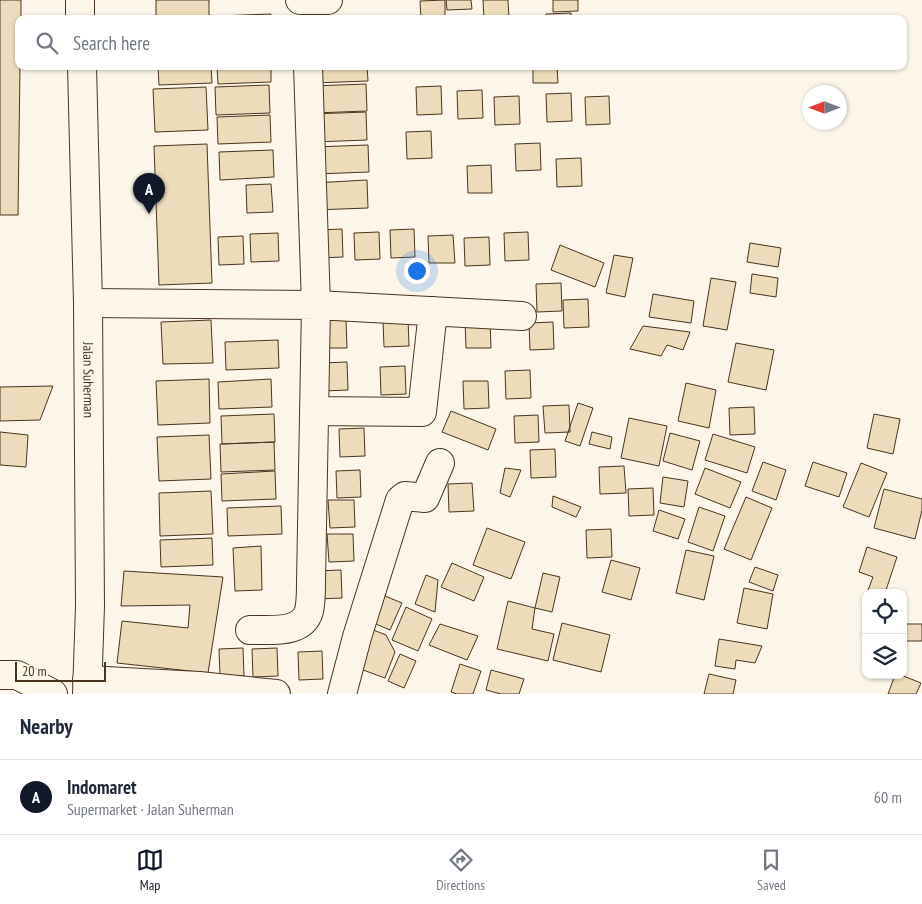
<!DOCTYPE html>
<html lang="en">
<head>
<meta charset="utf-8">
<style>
  :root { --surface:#fff; --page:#f6f6f7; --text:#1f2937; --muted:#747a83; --line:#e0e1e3; --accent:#111827 }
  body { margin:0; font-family:"PT Sans Narrow",sans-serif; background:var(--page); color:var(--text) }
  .controls { position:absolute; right:15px; bottom:15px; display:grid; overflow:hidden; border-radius:10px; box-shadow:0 1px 4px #0004 }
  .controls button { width:45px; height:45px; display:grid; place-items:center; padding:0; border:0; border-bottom:1px solid var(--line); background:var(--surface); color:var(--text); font:25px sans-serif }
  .compass { position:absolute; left:802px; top:85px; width:45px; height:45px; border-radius:50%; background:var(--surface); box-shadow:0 1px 4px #0004; rotate:270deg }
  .scale { position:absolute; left:15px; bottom:12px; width:91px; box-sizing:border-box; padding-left:5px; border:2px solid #4a3520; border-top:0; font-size:14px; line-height:18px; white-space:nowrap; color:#4a3520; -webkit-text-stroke:4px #fbf6e9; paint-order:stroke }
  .you { position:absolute; left:416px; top:270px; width:18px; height:18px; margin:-12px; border:4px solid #fff; border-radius:50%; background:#1a73e8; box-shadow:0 0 0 8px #1a73e833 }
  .badge { display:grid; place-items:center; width:32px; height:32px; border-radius:50%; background:var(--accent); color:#fff; font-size:16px; font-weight:700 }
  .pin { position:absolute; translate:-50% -41px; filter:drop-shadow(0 1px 2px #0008) }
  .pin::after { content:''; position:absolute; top:26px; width:18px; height:15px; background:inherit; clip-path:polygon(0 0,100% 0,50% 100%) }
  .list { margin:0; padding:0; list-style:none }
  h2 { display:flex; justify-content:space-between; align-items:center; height:65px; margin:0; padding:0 20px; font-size:21px }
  h2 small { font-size:16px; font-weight:400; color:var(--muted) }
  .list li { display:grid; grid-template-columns:32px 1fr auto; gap:15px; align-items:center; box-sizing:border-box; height:75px; padding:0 20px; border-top:1px solid var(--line) }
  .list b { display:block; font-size:19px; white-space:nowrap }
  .list p { margin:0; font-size:16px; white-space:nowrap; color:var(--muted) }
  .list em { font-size:16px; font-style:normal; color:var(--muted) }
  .icon { flex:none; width:28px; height:28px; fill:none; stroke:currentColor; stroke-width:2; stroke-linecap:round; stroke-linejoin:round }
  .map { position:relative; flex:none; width:922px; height:694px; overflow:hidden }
  .search { position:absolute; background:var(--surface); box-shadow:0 1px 4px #0004; left:15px; right:15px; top:15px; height:55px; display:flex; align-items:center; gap:12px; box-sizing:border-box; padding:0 18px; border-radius:10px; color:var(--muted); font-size:19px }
  .sheet { height:140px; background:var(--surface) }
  nav { display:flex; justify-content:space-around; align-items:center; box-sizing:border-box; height:70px; border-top:1px solid var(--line); background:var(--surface); font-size:14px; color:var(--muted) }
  nav a { display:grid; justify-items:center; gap:2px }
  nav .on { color:var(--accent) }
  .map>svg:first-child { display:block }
  .building { fill:#ecdcbc; stroke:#4a3520 }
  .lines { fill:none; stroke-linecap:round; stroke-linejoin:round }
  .street-casing { stroke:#4a3520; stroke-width:30 }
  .primary-casing { stroke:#4a3520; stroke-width:30 }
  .street { stroke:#fbf6e9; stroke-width:28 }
  .primary { stroke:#fbf6e9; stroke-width:28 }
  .labels { text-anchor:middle; stroke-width:4; stroke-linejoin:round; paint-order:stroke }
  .street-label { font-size:14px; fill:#4a3520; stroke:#fbf6e9 }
</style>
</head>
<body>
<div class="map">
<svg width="922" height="694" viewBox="0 0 922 694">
  <rect width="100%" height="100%" fill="#fbf6e9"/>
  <path class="building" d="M 0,0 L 21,0 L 21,19 L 19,19 L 19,66 L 20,66 L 18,215 L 0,215 Z
    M 156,0 L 209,0 L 209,19 L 156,19 Z
    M 445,0 L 445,19 L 421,19 L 420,1 Z
    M 446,0 L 471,0 L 472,9 L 447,10 Z
    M 483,0 L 508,0 L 509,19 L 484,19 Z
    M 553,0 L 578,0 L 578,11 L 553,12 Z
    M 571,13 L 571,19 L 547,19 L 546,14 Z
    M 271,14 L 271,19 L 218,19 L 218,16 Z
    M 158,66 L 211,66 L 212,83 L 159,85 Z
    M 217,66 L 271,66 L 271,82 L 218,84 Z
    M 313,66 L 367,66 L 368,81 L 314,83 Z
    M 533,66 L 557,66 L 558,83 L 533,83 Z
    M 366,84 L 367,111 L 314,113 L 312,86 Z
    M 269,85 L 270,113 L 216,115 L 215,87 Z
    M 441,86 L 442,114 L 417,115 L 416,87 Z
    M 206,87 L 208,130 L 155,132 L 153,89 Z
    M 482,90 L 483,118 L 458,119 L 457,91 Z
    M 571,93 L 572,121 L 547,122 L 546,94 Z
    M 519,96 L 520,124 L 495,125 L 494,97 Z
    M 609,96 L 610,124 L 586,125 L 585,97 Z
    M 366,112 L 367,140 L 314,142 L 312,114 Z
    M 270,115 L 271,142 L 218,144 L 217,117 Z
    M 431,131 L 432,158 L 407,159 L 406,132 Z
    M 540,143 L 541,170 L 516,171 L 515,144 Z
    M 207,144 L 212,283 L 159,285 L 154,146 Z
    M 368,145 L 369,172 L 315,174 L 314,147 Z
    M 273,150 L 274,177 L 220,180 L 219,152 Z
    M 581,158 L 582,186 L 557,187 L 556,159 Z
    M 491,165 L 492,193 L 468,193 L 467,166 Z
    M 367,180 L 368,208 L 314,210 L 313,183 Z
    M 271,184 L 273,212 L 247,213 L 246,185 Z
    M 342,229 L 343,257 L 318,258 L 317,230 Z
    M 414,229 L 415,257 L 391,258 L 390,230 Z
    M 379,232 L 380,259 L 355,260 L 354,233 Z
    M 528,232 L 529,260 L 505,261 L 504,233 Z
    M 278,233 L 279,261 L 251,262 L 250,234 Z
    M 453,235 L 455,263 L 429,263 L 428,236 Z
    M 243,236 L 244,264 L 219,265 L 218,237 Z
    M 489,237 L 490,265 L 465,266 L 464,238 Z
    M 750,243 L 781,248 L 778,267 L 747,262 Z
    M 560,245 L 604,263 L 595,287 L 551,270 Z
    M 614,255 L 633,258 L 625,297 L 606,293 Z
    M 752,274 L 778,278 L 776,297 L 750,293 Z
    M 711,278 L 736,282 L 727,330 L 703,326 Z
    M 561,283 L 562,311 L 537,312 L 536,284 Z
    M 653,294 L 694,301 L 691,323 L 649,317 Z
    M 588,299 L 589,327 L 564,328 L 563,300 Z
    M 408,319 L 409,346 L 384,347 L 383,320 Z
    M 211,320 L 213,363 L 163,364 L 161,322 Z
    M 346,320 L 347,348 L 322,348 L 321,321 Z
    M 490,320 L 491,348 L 466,348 L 465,321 Z
    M 553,322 L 554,349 L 530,350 L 529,323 Z
    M 643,326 L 690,332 L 683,350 L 667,345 L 661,356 L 630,349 Z
    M 278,340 L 279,368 L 226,370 L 225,342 Z
    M 736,343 L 774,350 L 766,390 L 728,382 Z
    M 347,362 L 348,390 L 323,391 L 322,363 Z
    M 405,366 L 406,394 L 381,395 L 380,367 Z
    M 530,370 L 531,398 L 506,399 L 505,371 Z
    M 209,379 L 210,423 L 158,425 L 156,381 Z
    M 271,379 L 272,407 L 219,409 L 218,382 Z
    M 463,381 L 488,381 L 489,408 L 464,409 Z
    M 686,383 L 716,390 L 709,428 L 678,421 Z
    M 53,386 L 40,420 L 0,421 L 0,387 Z
    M 578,403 L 593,408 L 580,446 L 565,441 Z
    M 569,405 L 570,432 L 545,433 L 543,406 Z
    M 754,407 L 755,434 L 730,435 L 729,408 Z
    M 451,411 L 496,429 L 488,450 L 442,432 Z
    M 274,414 L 275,442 L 222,444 L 221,416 Z
    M 874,414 L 900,419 L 893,454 L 867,448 Z
    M 538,415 L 539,442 L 515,443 L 514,416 Z
    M 629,418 L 667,426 L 659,466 L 621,458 Z
    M 364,428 L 365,456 L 340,457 L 339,429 Z
    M 0,432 L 28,435 L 26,467 L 0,465 Z
    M 592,432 L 612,437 L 610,449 L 589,444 Z
    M 670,433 L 700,441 L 692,470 L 663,461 Z
    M 713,434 L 755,447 L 747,473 L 705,460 Z
    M 209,435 L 211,479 L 159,481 L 157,437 Z
    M 274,442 L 275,470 L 221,472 L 220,444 Z
    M 555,449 L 556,477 L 531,478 L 530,450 Z
    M 763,462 L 786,470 L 776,500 L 752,491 Z
    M 813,462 L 847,473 L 839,497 L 805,486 Z
    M 861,463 L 887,473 L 869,517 L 843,507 Z
    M 624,466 L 626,493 L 600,494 L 599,467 Z
    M 505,468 L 521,470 L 510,497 L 500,493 Z
    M 705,468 L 741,482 L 730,508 L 695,494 Z
    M 360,470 L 361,497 L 337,498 L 336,471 Z
    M 275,471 L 276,499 L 222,501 L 221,474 Z
    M 663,477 L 688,481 L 684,507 L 660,503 Z
    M 472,483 L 474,511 L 449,512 L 448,484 Z
    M 653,488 L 654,515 L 629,516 L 628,489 Z
    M 884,489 L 922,499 L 922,510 L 915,539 L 874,528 Z
    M 211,491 L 213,534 L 160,536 L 159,493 Z
    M 553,496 L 581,507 L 576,517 L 552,507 Z
    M 746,497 L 772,508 L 751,560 L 724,549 Z
    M 328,500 L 354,500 L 355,527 L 330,528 Z
    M 281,506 L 282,534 L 228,536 L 227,508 Z
    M 699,507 L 725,516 L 713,551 L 688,542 Z
    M 659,510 L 685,519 L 678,539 L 653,531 Z
    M 487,528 L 525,542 L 511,579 L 473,565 Z
    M 611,529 L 612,557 L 587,558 L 586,530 Z
    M 327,534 L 353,534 L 354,561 L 329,562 Z
    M 212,538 L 213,565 L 161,567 L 160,540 Z
    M 261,546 L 262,590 L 235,591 L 233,548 Z
    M 867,547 L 897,557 L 885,593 L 867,593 L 873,577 L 859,572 Z
    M 686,550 L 714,556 L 704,600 L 676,593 Z
    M 611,560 L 640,568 L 631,600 L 602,592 Z
    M 452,563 L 484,577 L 474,601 L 441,587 Z
    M 755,567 L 778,575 L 773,591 L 749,582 Z
    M 341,570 L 342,598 L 317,599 L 316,571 Z
    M 124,571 L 223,577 L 208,673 L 117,663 L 122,621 L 188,628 L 190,605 L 121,606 Z
    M 543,573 L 560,577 L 552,612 L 535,608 Z
    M 426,575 L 438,580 L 435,612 L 415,604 Z
    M 744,588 L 773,594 L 767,629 L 737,623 Z
    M 380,594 L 402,603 L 390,630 L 369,621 Z
    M 508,601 L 535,608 L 532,629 L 554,634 L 548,661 L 497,649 Z
    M 406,607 L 432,619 L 418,651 L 392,640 Z
    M 562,623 L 610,635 L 601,672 L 553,660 Z
    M 440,624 L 478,636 L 467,660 L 429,645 Z
    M 903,624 L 922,624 L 922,641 L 903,641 Z
    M 366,627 L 386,635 L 395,652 L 385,678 L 352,666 Z
    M 719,639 L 762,646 L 755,663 L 736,660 L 735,669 L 715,666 Z
    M 243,648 L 244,676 L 220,676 L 219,649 Z
    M 277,648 L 278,676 L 253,677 L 252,649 Z
    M 322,651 L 323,679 L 299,680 L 298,652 Z
    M 400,654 L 416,661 L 404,688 L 388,681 Z
    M 460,664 L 481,671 L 473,694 L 457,694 L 451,692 Z
    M 491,670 L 524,679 L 519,694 L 501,694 L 486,690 Z
    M 709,674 L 736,680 L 733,694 L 704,694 Z
    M 895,675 L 901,675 L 921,683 L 916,694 L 888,694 Z"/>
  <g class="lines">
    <g class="street-casing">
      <path id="street" d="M 300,0 L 328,0
        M 88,303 L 316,305 L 522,316
        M 314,411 L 422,412 L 433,311
        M 250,630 C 269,629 302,635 309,611 C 311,602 311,592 311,583 L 316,305 L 308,66
        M 0,675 L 17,675 L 53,694
        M 87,680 L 199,686 L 276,694
        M 342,694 L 357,637 L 400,500 L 405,496 L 425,498 L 440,463"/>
    </g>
    <g class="primary-casing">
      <g id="primary">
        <path d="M 80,0 L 80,19"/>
        <path id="s1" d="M 82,66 L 88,303 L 90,606 L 87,694"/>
      </g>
    </g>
    <use href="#street" class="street"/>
    <use href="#primary" class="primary"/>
  </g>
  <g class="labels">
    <g class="street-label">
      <text dy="5" stroke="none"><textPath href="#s1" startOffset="314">Jalan Suherman</textPath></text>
    </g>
  </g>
</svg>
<div class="controls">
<button><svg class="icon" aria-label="locate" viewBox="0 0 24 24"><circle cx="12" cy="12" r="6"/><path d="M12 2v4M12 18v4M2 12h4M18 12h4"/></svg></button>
<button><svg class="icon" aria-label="layers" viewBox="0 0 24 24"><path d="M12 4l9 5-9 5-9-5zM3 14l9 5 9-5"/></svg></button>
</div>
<svg class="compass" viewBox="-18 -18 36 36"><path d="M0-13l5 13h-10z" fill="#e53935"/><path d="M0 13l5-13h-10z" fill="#747a83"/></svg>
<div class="scale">20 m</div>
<div class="you"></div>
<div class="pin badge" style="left:149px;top:214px">A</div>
<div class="search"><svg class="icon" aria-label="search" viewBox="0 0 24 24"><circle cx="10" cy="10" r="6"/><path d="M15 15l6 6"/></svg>Search here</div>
</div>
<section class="sheet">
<h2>Nearby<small></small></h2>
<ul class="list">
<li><span class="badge">A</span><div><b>Indomaret</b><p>Supermarket · Jalan Suherman</p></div><em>60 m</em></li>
</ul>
</section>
<nav>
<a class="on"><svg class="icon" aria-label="map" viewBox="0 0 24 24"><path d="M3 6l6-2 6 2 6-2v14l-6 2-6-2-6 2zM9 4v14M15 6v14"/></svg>Map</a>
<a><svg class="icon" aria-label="directions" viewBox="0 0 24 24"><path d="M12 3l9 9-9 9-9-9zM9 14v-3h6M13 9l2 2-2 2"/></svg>Directions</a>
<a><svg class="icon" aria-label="saved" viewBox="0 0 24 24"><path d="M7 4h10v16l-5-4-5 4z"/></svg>Saved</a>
</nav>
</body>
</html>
